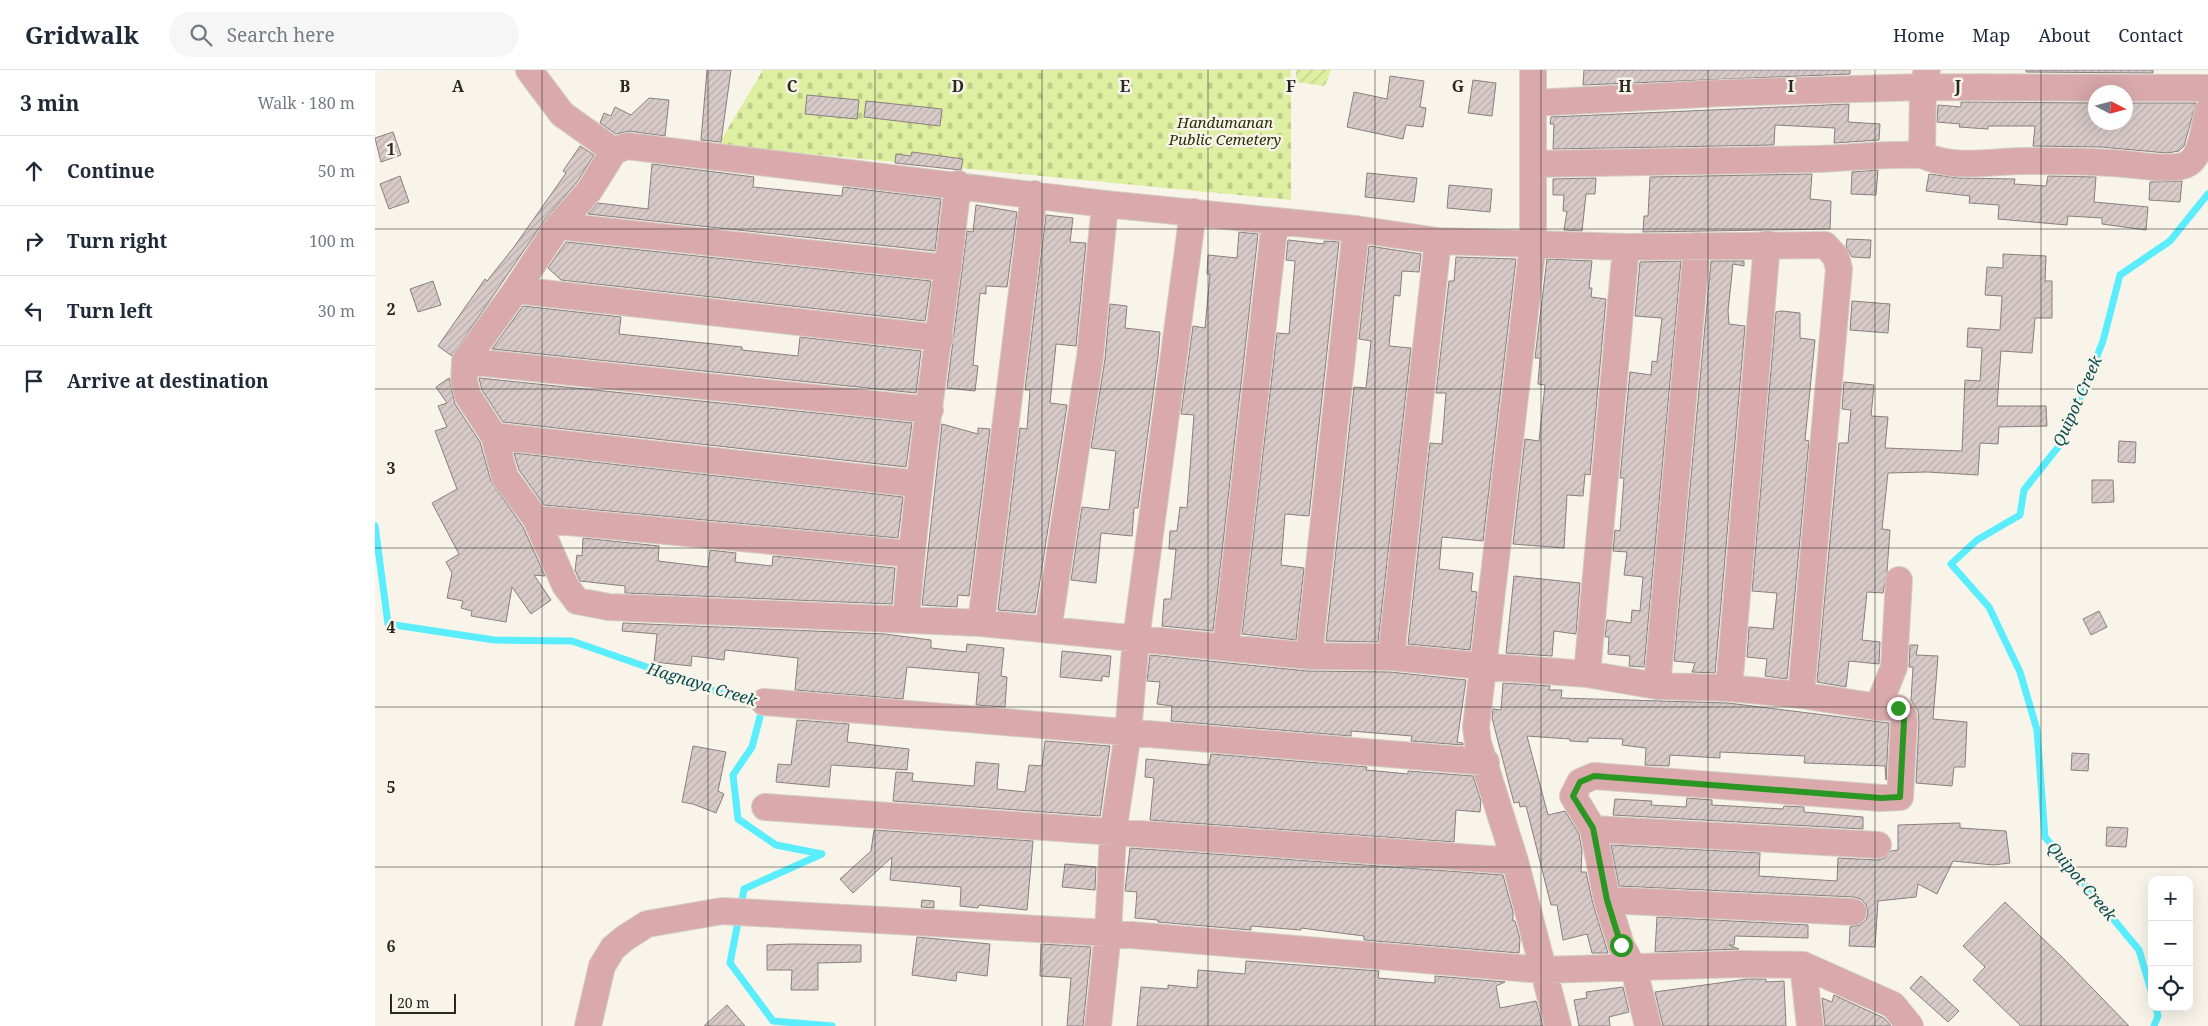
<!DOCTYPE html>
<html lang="en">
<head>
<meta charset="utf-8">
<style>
  :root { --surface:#fff; --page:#f6f6f7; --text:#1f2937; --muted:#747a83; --line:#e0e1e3 }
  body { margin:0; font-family:"Noto Serif",serif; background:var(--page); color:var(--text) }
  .controls { position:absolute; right:15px; bottom:15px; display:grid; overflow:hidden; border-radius:10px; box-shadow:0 5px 20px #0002 }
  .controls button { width:45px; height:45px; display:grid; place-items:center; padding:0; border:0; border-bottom:1px solid var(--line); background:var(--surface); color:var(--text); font:25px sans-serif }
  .compass { position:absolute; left:1713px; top:15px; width:45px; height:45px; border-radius:50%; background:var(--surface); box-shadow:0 5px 20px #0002; rotate:96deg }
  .scale { position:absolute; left:15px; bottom:12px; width:66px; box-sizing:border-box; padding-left:5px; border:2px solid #2a2824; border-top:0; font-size:14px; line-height:18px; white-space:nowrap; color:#2a2824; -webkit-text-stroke:4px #f8f4e9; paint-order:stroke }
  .stop { position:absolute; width:15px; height:15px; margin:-11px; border:4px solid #299722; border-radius:50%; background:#fff }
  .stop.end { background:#299722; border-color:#fff; box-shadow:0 1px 5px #0008 }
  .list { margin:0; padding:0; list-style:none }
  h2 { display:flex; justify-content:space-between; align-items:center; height:65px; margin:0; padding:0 20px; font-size:21px }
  h2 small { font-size:16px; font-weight:400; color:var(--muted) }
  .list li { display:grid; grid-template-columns:32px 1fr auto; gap:15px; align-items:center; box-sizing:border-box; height:70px; padding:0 20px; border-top:1px solid var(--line) }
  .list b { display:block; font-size:19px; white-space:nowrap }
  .list em { font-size:16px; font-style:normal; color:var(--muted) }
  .icon { flex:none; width:28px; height:28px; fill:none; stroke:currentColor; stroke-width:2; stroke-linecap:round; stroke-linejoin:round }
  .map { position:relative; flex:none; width:1833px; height:956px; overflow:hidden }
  header { display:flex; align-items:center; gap:30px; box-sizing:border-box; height:70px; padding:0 25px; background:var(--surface); border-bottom:1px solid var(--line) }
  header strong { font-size:24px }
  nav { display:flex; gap:28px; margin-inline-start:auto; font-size:18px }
  .search { width:350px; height:45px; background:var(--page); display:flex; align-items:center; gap:12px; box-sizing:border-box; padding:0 18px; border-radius:28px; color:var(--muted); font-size:19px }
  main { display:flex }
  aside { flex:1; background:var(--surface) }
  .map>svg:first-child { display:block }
  .cemetery { fill:url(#cemetery-stones) }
  .garden { fill:url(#garden-furrows) }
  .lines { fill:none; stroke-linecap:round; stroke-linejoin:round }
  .stream { stroke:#59edfd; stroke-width:7 }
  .building { fill:url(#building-hatch); stroke:#8a7f7d }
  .minor-casing { stroke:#d3cfc6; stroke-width:28 }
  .minor { stroke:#d9a9ac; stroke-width:26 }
  .route { stroke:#299722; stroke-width:6 }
  .grid { fill:none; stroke:#2a2824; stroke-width:1; stroke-opacity:0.55 }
  .labels { text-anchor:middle; stroke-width:5; stroke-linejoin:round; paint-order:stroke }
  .park-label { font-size:15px; font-style:italic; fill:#2a3106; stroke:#f8f4e9 }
  .water-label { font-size:16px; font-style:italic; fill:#074b52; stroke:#f8f4e9 }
  .grid-label { font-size:16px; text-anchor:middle; font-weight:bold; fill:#2a2824; stroke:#f8f4e9; stroke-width:5; stroke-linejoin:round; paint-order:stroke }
</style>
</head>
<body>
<header>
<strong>Gridwalk</strong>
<div class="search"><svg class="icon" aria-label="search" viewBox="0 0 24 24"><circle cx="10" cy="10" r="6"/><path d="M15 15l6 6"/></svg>Search here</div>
<nav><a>Home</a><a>Map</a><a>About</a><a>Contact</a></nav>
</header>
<main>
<aside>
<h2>3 min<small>Walk · 180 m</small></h2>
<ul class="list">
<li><svg class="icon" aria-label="ahead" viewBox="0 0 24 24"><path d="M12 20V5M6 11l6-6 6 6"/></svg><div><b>Continue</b></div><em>50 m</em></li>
<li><svg class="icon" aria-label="right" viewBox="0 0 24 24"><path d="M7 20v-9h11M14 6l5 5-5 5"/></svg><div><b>Turn right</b></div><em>100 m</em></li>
<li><svg class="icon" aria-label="left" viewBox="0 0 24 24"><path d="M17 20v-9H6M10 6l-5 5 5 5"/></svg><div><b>Turn left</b></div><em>30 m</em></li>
<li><svg class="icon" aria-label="arrive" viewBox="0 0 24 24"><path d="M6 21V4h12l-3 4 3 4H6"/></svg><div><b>Arrive at destination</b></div></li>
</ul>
</aside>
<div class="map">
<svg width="1833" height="956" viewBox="0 0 1833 956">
  <defs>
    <pattern id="cemetery-stones" width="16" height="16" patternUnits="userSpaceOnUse" patternTransform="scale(1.25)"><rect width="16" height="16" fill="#deefa1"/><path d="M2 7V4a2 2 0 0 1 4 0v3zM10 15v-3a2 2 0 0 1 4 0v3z" fill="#bfcd8a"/></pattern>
    <pattern id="garden-furrows" width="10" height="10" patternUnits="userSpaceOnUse" patternTransform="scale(1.25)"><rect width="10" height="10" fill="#deefa1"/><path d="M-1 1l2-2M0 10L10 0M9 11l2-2" fill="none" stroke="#bfcd8a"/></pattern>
    <pattern id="building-hatch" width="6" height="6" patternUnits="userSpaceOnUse" patternTransform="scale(1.25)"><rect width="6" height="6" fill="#d7cac9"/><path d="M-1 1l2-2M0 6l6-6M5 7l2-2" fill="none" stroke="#b9aeac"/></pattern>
  </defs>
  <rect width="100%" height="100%" fill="#f8f4e9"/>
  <path class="cemetery" d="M 388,0 L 916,0 L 916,130 L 343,75 Z"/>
  <path class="garden" d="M 921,0 L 956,0 L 950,16 L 921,12 Z"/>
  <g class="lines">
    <path class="stream" d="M 0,456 L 13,554 L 119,570 L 197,571 L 361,628 L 389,632 L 377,677 L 358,705 L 363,749 L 401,775 L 447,784 L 369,819 L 366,837
      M 364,847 L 355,893 L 398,951 L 457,956
      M 1777,924 L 1764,880 L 1670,767 L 1662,660 L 1645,602 L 1614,537 L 1576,494 L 1602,470 L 1645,445 L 1649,420 L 1688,371 L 1728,271 L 1745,205 L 1795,171 L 1833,124
      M 1779,956 L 1783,946 L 1781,937"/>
  </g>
  <path class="building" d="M 332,0 L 356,0 L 346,72 L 326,70 Z
    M 1209,0 L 1475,0 L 1475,4 L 1208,15 Z
    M 1651,0 L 1778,0 L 1778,3 L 1651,2 Z
    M 1015,6 L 1049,11 L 1045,37 L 1051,38 L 1048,57 L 1031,55 L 1028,69 L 972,57 L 979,22 L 1012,29 Z
    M 1098,10 L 1121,13 L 1117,46 L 1093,43 Z
    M 432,25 L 484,30 L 482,49 L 430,44 Z
    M 274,28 L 294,30 L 290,66 L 254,61 L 241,64 L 225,53 L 229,43 L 236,46 L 240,37 L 256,45 Z
    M 491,31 L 567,39 L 565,56 L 489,47 Z
    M 1586,32 L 1720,33 L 1720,52 L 1750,52 L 1750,33 L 1821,33 L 1809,76 L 1804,81 L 1792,83 L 1726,77 L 1658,76 L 1660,56 L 1613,56 L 1613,59 L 1584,57 L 1585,54 L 1562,52 L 1563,35 L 1586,37 Z
    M 1474,34 L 1473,52 L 1505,54 L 1504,70 L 1459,73 L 1460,58 L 1400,55 L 1399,75 L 1178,79 L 1179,54 L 1175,54 L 1176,47 Z
    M 18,62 L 26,85 L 6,92 L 0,68 Z
    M 205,76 L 219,85 L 202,112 L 171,148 L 77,286 L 63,276 L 110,209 L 112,211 L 139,177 L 191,103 L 188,101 Z
    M 537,82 L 588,89 L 586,100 L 520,93 L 521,84 L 536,86 Z
    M 277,94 L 379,107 L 378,117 L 467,126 L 468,117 L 566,129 L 560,181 L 213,144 L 223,133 L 273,139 Z
    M 1503,100 L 1501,125 L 1476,124 L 1477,102 Z
    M 992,103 L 1042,108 L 1039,132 L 990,127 Z
    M 1437,104 L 1435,129 L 1456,131 L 1455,159 L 1268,162 L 1269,146 L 1273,146 L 1275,107 Z
    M 1554,104 L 1584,108 L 1640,109 L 1639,114 L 1671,116 L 1673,106 L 1721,107 L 1719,132 L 1773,137 L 1771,160 L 1727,154 L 1727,148 L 1693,146 L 1692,155 L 1623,149 L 1624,135 L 1594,133 L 1595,126 L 1551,121 Z
    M 25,106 L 34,132 L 14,139 L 5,114 Z
    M 1221,108 L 1220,124 L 1211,124 L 1207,161 L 1189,160 L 1192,141 L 1188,141 L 1189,125 L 1178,125 L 1178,109 Z
    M 1807,111 L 1805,132 L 1774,130 L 1775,112 Z
    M 1074,115 L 1117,119 L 1115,142 L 1072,138 Z
    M 601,135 L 642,142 L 632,217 L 611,216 L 611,224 L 605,223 L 598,295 L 603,296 L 600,321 L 572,318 L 592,161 L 598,162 Z
    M 671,145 L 698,148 L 695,172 L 711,173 L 701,276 L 681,274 L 675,333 L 692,335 L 660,543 L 623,540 L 645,358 L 652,359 L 655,320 L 650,320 Z
    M 864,162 L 883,164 L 838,561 L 787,556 L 789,529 L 796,529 L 801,479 L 794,479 L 795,461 L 802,461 L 805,437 L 812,438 L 819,345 L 806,344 L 818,256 L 830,258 L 835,204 L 832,204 L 833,185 L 862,188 Z
    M 1472,169 L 1496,170 L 1495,188 L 1477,187 L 1471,176 Z
    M 913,170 L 949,174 L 949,171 L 964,172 L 934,446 L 910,444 L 906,495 L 929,498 L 921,570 L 867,564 L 902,263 L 914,264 L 920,191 L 911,190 Z
    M 191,172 L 556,211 L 550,251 L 186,210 L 173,198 Z
    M 994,176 L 1046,184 L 1044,202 L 1027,201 L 1025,226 L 1019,225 L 1014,276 L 1036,278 L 1003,572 L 951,571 L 979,317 L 991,318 L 996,271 L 984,269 Z
    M 1628,184 L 1671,186 L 1670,211 L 1677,211 L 1677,248 L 1660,248 L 1657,283 L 1626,281 L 1622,336 L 1671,336 L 1672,356 L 1624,357 L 1623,374 L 1605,373 L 1603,405 L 1552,402 L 1513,403 L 1507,459 L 1515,460 L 1512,502 L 1508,523 L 1492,522 L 1487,570 L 1505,572 L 1504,594 L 1474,591 L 1471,617 L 1442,612 L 1464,373 L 1473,373 L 1476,340 L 1467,339 L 1469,312 L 1499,315 L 1496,346 L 1513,347 L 1510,378 L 1587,381 L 1590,310 L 1605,311 L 1607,278 L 1592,277 L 1593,258 L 1625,260 L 1627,226 L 1610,225 L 1612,197 L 1628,198 Z
    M 1081,187 L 1141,189 L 1108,471 L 1067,467 L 1064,499 L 1098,503 L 1096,521 L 1102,522 L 1095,580 L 1033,574 L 1055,373 L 1067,374 L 1071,323 L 1061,323 L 1074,211 L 1079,211 Z
    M 1172,189 L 1217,191 L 1214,218 L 1217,218 L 1216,227 L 1231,229 L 1215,405 L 1210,404 L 1208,426 L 1192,425 L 1189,478 L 1138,474 L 1150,369 L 1164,371 L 1170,315 L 1163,314 L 1165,288 L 1160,288 Z
    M 1306,191 L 1269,597 L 1254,596 L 1255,586 L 1233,584 L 1234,567 L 1230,567 L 1232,550 L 1256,553 L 1257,540 L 1265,541 L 1268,507 L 1249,505 L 1252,482 L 1238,481 L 1240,460 L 1245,461 L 1249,408 L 1245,408 L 1255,302 L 1276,305 L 1277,291 L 1282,292 L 1287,248 L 1260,246 L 1265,192 Z
    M 1336,191 L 1369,191 L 1369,196 L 1358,194 L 1353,241 L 1354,254 L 1370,256 L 1340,603 L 1317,602 L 1320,593 L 1299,591 Z
    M 58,211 L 66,235 L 43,242 L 35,219 Z
    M 1477,231 L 1515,234 L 1513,263 L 1475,260 Z
    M 735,234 L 752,236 L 750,258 L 785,262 L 783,287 L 763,438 L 759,438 L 757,466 L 726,463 L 721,513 L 696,510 L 707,437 L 734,440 L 741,381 L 716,378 L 730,289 Z
    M 148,236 L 246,247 L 244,264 L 367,277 L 367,280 L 423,286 L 425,267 L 546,281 L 541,323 L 117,279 Z
    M 1407,241 L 1425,243 L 1425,268 L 1440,270 L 1430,370 L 1434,371 L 1412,609 L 1390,606 L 1392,589 L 1372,587 L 1374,557 L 1398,559 L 1402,523 L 1377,521 L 1401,242 Z
    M 74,308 L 80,334 L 105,372 L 116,411 L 148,457 L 170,506 L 159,505 L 176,530 L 156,544 L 137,517 L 131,552 L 96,546 L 97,541 L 86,538 L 88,531 L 72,528 L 77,503 L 71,492 L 84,484 L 57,433 L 82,419 L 60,361 L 72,357 L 63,336 L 72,333 L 61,317 Z
    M 104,308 L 537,353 L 531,397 L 128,352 L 107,320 Z
    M 567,354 L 603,364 L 603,358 L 615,359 L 594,526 L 583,525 L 582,537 L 547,535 Z
    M 1744,371 L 1761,372 L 1760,393 L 1743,392 Z
    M 139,383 L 528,427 L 523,468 L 169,435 L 144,400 Z
    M 1717,410 L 1738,410 L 1739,432 L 1717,433 Z
    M 208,468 L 284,476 L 283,491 L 333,497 L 335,480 L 361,483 L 360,492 L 397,496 L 398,486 L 520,498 L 517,534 L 250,523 L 250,516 L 205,511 L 200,500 L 202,485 L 207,486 Z
    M 1139,506 L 1205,513 L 1201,564 L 1179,561 L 1177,586 L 1131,583 Z
    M 1724,541 L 1732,557 L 1716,565 L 1708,549 Z
    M 248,553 L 510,564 L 556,570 L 556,578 L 591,582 L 592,574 L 629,578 L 626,606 L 632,607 L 630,637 L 601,635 L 604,603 L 532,597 L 528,629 L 420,620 L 423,588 L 350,580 L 349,590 L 317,586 L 316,596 L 279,592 L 282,564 L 247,561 Z
    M 1535,575 L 1543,575 L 1541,585 L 1563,586 L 1558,649 L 1592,652 L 1590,697 L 1579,697 L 1577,716 L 1541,713 L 1544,652 L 1543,641 L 1536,630 L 1538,597 L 1534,597 Z
    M 687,581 L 736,586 L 734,607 L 727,606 L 727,611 L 685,607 Z
    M 775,585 L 932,601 L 1015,602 L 1091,610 L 1082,672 L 1088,673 L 1088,675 L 1036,671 L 1037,666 L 976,661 L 976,666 L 796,651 L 797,636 L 782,634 L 785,612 L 772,611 Z
    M 1128,613 L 1175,616 L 1174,620 L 1187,620 L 1186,628 L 1353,633 L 1514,653 L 1511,710 L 1510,696 L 1429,693 L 1430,686 L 1345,682 L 1345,688 L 1295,685 L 1294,696 L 1270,695 L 1271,678 L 1247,675 L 1248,669 L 1213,668 L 1213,672 L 1195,671 L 1195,669 L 1152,666 L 1173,745 L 1190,741 L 1204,764 L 1207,781 L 1206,802 L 1211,802 L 1218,834 L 1233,883 L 1217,883 L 1212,864 L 1188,870 L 1182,835 L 1176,835 L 1151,736 L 1145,737 L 1144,732 L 1139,733 L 1117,648 L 1118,639 L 1126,640 Z
    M 422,650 L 474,654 L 472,672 L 534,679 L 532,700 L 456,695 L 454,717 L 401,712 L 403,694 L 416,695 Z
    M 670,671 L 735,676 L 725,746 L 518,731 L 521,702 L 538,703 L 537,711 L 599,716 L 601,692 L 624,694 L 622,719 L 650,722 L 654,695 L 667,696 Z
    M 318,676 L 351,682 L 343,721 L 349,724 L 341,743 L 318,734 L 307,732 Z
    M 1697,683 L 1714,684 L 1713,701 L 1696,700 Z
    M 836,684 L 992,697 L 991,700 L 1033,704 L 1033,701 L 1098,706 L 1106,731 L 1105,742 L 1081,740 L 1079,772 L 775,750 L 779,708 L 770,707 L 771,689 L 834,695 Z
    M 1312,728 L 1337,730 L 1337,735 L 1408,739 L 1409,736 L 1429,737 L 1429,742 L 1488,747 L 1488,759 L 1238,745 L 1240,729 L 1277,731 L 1276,735 L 1311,737 Z
    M 1585,753 L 1585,758 L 1631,761 L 1635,793 L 1618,795 L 1578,791 L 1562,824 L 1543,814 L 1541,827 L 1503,831 L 1500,877 L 1474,876 L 1475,857 L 1485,855 L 1491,850 L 1493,843 L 1491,835 L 1486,829 L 1479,827 L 1244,816 L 1236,775 L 1385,783 L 1384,806 L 1462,811 L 1463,788 L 1503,790 L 1510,788 L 1516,781 L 1523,780 L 1523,755 Z
    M 1732,757 L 1753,758 L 1751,777 L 1731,776 Z
    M 499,760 L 658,771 L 652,840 L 604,835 L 603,838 L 585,836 L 586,817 L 515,810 L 517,787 L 478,823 L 465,809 L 496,781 Z
    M 755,778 L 1128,805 L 1138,842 L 1138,851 L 1140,851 L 1145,869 L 1144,883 L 989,870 L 989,866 L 926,858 L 926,860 L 876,856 L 876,860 L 783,852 L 783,850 L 760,848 L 762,822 L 750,821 Z
    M 690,794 L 721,797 L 720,820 L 687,817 Z
    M 547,830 L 559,831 L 559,838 L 546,837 Z
    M 1630,832 L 1689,889 L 1754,956 L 1646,956 L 1598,910 L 1610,897 L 1588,876 Z
    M 1282,847 L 1433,855 L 1433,868 L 1360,866 L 1359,875 L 1354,875 L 1364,879 L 1280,882 Z
    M 542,867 L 615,874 L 612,906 L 582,902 L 581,911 L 537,905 Z
    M 417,874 L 486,875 L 486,892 L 443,893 L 443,920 L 416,920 L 417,900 L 392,900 L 392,875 Z
    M 666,874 L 716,877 L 708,956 L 692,956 L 696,908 L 665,906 Z
    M 871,891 L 1004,901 L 1003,908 L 1060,913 L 1060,906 L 1130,912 L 1121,916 L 1125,938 L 1161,931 L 1168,956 L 762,956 L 766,917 L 793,919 L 793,915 L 822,918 L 823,900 L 870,904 Z
    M 1546,906 L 1584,941 L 1573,952 L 1535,918 Z
    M 1372,909 L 1391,909 L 1391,912 L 1409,911 L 1411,956 L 1288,956 L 1280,922 Z
    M 1248,917 L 1254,942 L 1234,947 L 1235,956 L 1204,956 L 1199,930 L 1212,928 L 1211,922 Z
    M 1459,925 L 1509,948 L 1516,956 L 1450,956 L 1447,928 L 1457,932 Z
    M 352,935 L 370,956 L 329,956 Z"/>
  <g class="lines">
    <g class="minor-casing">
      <path id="minor" d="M 154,0 L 187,44 L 239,81
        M 1158,0 L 1158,174 L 1101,657 L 1103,673 L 1140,791 L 1183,956
        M 1552,0 L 1548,17 L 1547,85 C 1581,100 1615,91 1651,91 C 1684,91 1717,91 1750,94 C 1766,95 1801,102 1814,93 C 1828,83 1829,56 1833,41
        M 1158,33 L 1347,23 L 1548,17 L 1833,18
        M 1158,94 L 1442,89 C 1477,88 1511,83 1547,85
        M 183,156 L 573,198
        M 141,220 L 565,268
        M 90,291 L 555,340
        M 119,366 L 544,414
        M 161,449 L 536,484
        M 531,550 C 542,404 566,260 583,114
        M 606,553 L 659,124
        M 673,560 L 715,287 L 730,134
        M 851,576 L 900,151
        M 934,586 L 981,159
        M 1016,587 L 1063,171
        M 1212,604 L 1251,177
        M 1282,616 L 1322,176
        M 1354,618 L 1392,174
        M 1426,625 L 1464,199 L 1461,187 L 1450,175 L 1251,177 L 1063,171 L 981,159 L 730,134 L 252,76 L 239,81 L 214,121 L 183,156 L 141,220 L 90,291 L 89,311 L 93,326 L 119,366 L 130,407 L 161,449 L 190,515 L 202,531 L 234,537 L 606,553 L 934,586 L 1016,587 L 1106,596 L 1212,604 L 1282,616 L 1354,618 L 1426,625 L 1503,637 L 1519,597 L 1524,510
        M 389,632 L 1111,692
        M 390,737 L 1140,791
        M 1218,759 L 1503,775
        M 1232,830 L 1478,842
        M 1428,895 L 1435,956
        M 213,956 L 227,896 L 238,878 L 250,868 L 272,854 L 347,841 L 733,863 L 1167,900 L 1366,894 L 1428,895 L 1518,935 L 1535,956
        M 723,956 L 733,863 L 738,763 L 753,663 L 761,569 L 818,142
        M 1273,956 L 1259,899 L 1246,875 L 1232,830 L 1218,759 L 1198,726 L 1205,712 L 1219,706 L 1506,728 L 1525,727 L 1529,651 L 1528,644 L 1523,638 L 1503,637"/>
    </g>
    <use href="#minor" class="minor"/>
  </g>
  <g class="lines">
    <path class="route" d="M 1246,875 L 1232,830 L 1218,758 L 1198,726 L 1205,712 L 1219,706 L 1506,728 L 1525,727 L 1529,651 L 1528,644 L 1523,638"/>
  </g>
  <path class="grid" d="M 167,0 L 167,956M 333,0 L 333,956M 500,0 L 500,956M 667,0 L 667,956M 833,0 L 833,956M 1000,0 L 1000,956M 1166,0 L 1166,956M 1333,0 L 1333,956M 1500,0 L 1500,956M 1666,0 L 1666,956M 0,159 L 1833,159M 0,319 L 1833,319M 0,478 L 1833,478M 0,637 L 1833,637M 0,797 L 1833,797"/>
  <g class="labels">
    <g class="park-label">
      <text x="850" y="58">Handumanan<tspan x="850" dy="17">Public Cemetery</tspan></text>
    </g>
    <g class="water-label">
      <text transform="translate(1702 331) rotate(-66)" y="6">Quipot Creek</text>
      <text transform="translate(327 614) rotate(17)" y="6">Hagnaya Creek</text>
      <text transform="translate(1707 811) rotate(50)" y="6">Quipot Creek</text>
    </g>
  </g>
  <g class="grid-label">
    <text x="83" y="22">A</text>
    <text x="250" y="22">B</text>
    <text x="417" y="22">C</text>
    <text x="583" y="22">D</text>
    <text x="750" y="22">E</text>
    <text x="916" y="22">F</text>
    <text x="1083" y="22">G</text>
    <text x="1250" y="22">H</text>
    <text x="1416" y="22">I</text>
    <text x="1583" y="22">J</text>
    <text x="16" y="85">1</text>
    <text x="16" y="245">2</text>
    <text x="16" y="404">3</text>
    <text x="16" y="563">4</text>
    <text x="16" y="723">5</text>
    <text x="16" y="882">6</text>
  </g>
</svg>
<div class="controls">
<button>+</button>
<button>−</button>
<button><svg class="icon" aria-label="locate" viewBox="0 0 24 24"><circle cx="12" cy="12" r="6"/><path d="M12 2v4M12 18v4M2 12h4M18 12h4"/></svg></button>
</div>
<svg class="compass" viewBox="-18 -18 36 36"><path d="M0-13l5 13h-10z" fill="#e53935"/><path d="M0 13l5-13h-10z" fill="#747a83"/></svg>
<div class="scale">20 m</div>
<div class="stop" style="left:1246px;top:875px"></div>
<div class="stop end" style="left:1523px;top:638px"></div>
</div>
</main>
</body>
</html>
